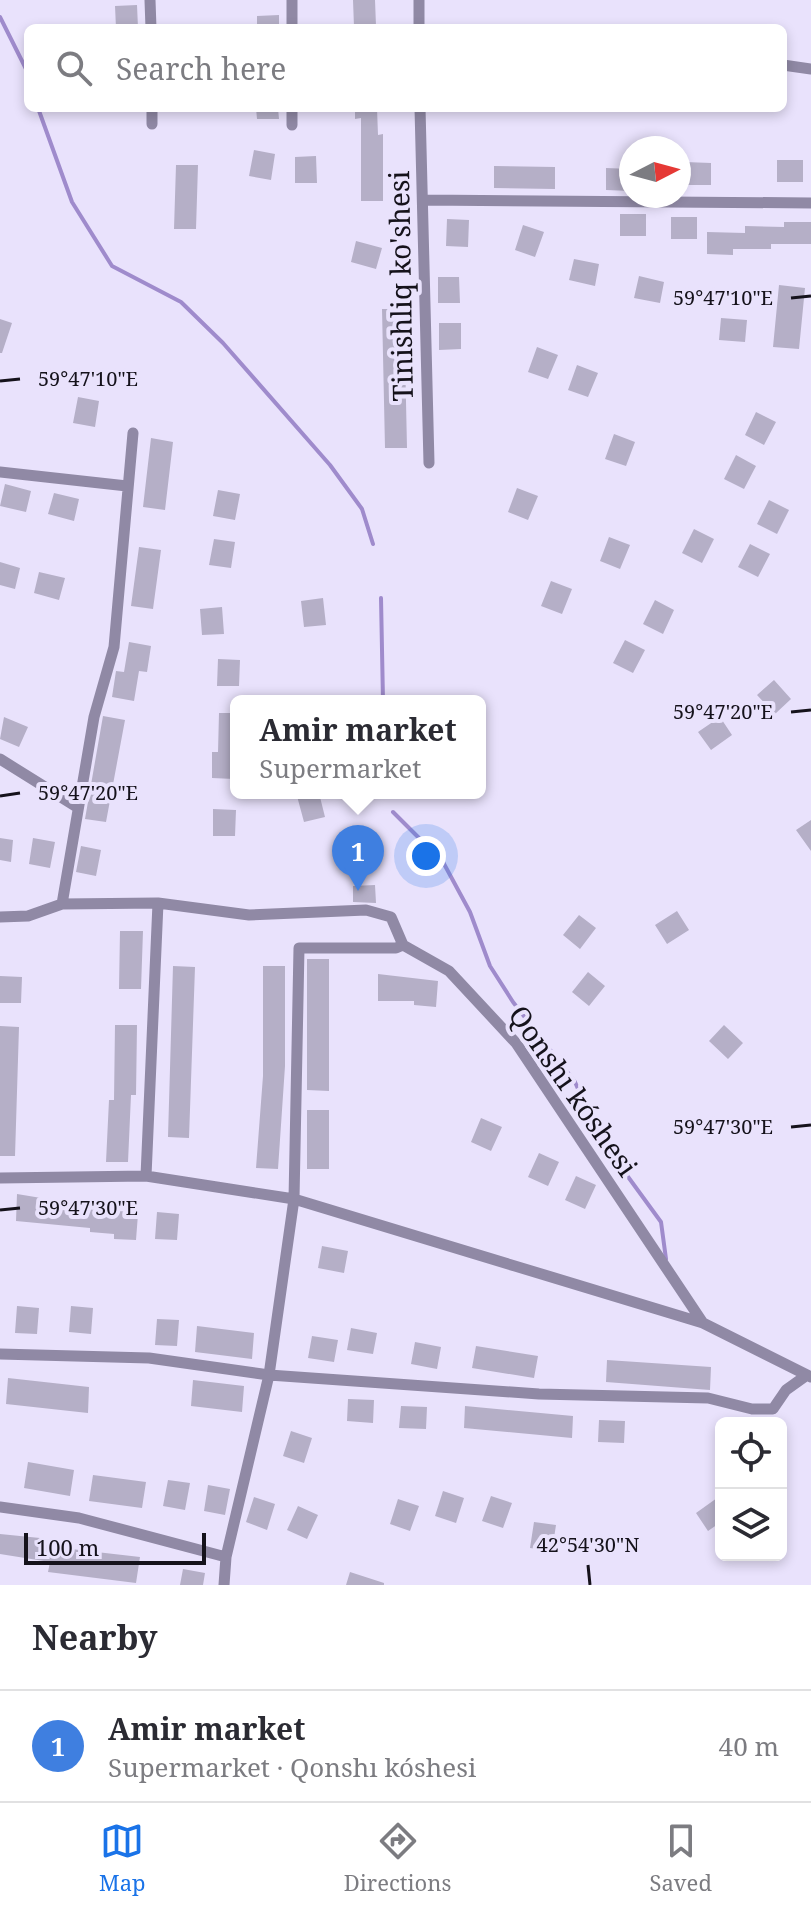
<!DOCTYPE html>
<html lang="en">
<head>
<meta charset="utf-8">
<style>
  :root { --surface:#fff; --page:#f2f2f3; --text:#2b2b33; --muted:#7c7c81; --line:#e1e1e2; --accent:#1a73e8 }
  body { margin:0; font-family:"Noto Serif",serif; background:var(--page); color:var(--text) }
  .controls { position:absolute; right:24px; bottom:24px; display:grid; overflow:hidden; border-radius:12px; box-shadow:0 4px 12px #0003 }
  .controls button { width:72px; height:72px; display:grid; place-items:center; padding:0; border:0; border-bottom:2px solid var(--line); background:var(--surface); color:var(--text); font:40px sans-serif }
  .compass { position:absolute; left:619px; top:136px; width:72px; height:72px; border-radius:50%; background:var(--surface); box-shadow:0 4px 12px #0003; rotate:84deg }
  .scale { position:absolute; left:24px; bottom:20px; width:182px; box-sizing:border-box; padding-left:8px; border:4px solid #15121b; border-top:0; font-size:22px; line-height:28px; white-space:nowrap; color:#15121b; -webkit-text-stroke:6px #e9e2fc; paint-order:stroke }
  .you { position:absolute; left:426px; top:856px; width:28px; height:28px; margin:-20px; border:6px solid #fff; border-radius:50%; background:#1a73e8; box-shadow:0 0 0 12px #1a73e833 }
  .badge { display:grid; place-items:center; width:52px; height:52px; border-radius:50%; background:var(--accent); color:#fff; font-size:26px; font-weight:700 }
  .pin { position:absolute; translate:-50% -66px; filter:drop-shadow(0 2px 4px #0008) }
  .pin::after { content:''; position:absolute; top:42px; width:28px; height:24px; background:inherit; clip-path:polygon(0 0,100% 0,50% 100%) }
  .popup { position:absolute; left:230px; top:695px; width:256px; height:104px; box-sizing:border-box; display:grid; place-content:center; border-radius:12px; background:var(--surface); filter:drop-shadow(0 2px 6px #0005); font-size:26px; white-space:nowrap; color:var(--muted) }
  .popup b { font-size:30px; color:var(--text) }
  .popup::after { content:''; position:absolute; left:50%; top:100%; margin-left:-16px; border:16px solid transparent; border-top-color:var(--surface) }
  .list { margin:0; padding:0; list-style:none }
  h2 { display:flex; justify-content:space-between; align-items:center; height:104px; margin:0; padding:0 32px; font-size:34px }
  h2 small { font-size:26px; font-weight:400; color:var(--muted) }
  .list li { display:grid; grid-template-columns:52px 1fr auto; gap:24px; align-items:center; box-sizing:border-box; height:112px; padding:0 32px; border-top:2px solid var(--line) }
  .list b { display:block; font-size:30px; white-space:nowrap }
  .list p { margin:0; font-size:26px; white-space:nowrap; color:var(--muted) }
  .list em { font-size:26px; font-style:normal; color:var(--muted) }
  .icon { flex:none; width:44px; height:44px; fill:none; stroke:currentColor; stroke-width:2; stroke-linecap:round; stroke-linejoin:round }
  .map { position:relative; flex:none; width:811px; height:1585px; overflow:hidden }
  .search { position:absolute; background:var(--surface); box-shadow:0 4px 12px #0003; left:24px; right:24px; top:24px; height:88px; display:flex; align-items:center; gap:20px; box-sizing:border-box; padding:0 28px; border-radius:12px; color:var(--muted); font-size:30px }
  .sheet { height:216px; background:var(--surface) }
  nav { display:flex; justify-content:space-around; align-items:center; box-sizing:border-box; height:112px; border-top:2px solid var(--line); background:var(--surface); font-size:22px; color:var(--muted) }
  nav a { display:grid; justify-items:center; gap:4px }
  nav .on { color:var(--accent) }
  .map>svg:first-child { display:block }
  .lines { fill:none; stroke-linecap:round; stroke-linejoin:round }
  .stream { stroke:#9f8bcc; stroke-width:4 }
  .building { fill:#b5afc7 }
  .minor { stroke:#9089a5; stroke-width:11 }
  .ticks { fill:none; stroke:#15121b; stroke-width:3 }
  .labels { text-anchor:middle; stroke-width:8; stroke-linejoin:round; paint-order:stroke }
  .street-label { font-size:28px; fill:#15121b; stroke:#e9e2fc }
  .ticks-label { font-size:20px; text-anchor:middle; fill:#15121b; stroke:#e9e2fc; stroke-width:8; stroke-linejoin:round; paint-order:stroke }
</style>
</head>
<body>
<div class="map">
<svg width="811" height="1585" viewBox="0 0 811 1585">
  <rect width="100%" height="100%" fill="#e9e2fc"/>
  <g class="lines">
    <path class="stream" d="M 0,17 L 28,73
      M 38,108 L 72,202 L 112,266 L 181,302 L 223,343 L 330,465 L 362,509 L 373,544
      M 381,598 L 383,701
      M 393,812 L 443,862 L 470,912 L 490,966 L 513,1002 L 575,1082 L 599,1137 L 661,1222 L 666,1259"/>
  </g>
  <path class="building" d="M 353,0 L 375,0 L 376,26 L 354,27 Z
    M 137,5 L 138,28 L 116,28 L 115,6 Z
    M 279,15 L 279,28 L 257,28 L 257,16 Z
    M 256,108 L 278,108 L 279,119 L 257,119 Z
    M 355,108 L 377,108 L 378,135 L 383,134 L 383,201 L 361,201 L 361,118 L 355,119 Z
    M 254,150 L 275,154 L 271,180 L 249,176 Z
    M 316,156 L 317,183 L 295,183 L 295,157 Z
    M 777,160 L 803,160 L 803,182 L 777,182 Z
    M 685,162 L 711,163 L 711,185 L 685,185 Z
    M 176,165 L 198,165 L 196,229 L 174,229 Z
    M 494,166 L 555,167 L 555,189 L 494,188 Z
    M 606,168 L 631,169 L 631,191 L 606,190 Z
    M 620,214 L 646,214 L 646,236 L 620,236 Z
    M 671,217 L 697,217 L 697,239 L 671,239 Z
    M 447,219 L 469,220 L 468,247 L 446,246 Z
    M 784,222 L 811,222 L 811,244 L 771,244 L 771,249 L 733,249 L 733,255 L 707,254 L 707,232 L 745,233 L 745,226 L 784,227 Z
    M 523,225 L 544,232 L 535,257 L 515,250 Z
    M 356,241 L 382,248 L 376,269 L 351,262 Z
    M 574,259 L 599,264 L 595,286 L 569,280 Z
    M 639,276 L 664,282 L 660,303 L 634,298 Z
    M 438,277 L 459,277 L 460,303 L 438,303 Z
    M 779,285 L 805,288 L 799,349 L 773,347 Z
    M 382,309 L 404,309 L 407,448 L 385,448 Z
    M 721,318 L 747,320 L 745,342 L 719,340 Z
    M 0,319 L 12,323 L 2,353 L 0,353 Z
    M 439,323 L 461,323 L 461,349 L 439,350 Z
    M 537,347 L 558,355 L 548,379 L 528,372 Z
    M 577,365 L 598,373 L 588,397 L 568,390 Z
    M 78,397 L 99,401 L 95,427 L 73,423 Z
    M 756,412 L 776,422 L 764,445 L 745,435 Z
    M 614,434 L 635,442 L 626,466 L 605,459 Z
    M 151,438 L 173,442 L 165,510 L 143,507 Z
    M 736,455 L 756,466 L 744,489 L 724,479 Z
    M 5,484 L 31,491 L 26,512 L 0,506 Z
    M 517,488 L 538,496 L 528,520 L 508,512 Z
    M 218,490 L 240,494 L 235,520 L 213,516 Z
    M 54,493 L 79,499 L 74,521 L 48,514 Z
    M 769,500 L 789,510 L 777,534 L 757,524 Z
    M 694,529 L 714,539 L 702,563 L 682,553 Z
    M 609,537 L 630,545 L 620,569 L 600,561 Z
    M 214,539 L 235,542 L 231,568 L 209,565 Z
    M 750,544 L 770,554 L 758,577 L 738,567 Z
    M 139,547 L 161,550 L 153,609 L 131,606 Z
    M 0,562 L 20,568 L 15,589 L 0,585 Z
    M 39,572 L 65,578 L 59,600 L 34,593 Z
    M 551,581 L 572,589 L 562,614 L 541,606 Z
    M 323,598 L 326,625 L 304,627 L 301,601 Z
    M 655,600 L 674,610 L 663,634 L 643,624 Z
    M 222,607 L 224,634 L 202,635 L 200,609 Z
    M 625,640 L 645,650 L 633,673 L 613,663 Z
    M 129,642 L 151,646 L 147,672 L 139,671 L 134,701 L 112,697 L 116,671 L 124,672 Z
    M 218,659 L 240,660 L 239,686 L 217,686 Z
    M 774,680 L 791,699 L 775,714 L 757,695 Z
    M 219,713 L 236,713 L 234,779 L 212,778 L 212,752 L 218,752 Z
    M 103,716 L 125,720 L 106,822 L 85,819 Z
    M 4,717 L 28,727 L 19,747 L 0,739 Z
    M 720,717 L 732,735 L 711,750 L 698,732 Z
    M 319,793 L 325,817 L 304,822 L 297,796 Z
    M 213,809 L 236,810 L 235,836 L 213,836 Z
    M 811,820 L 811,851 L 796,830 Z
    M 0,838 L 13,840 L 11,862 L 0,860 Z
    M 33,838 L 55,842 L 50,868 L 29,864 Z
    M 81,846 L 101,850 L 96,876 L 76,872 Z
    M 375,885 L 376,903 L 353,902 L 353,886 Z
    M 677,911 L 689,930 L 667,944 L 655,925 Z
    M 579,915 L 596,928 L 580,949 L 563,935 Z
    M 120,931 L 143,931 L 141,989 L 119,989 Z
    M 307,959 L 329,959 L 329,1091 L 307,1090 Z
    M 173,966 L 195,967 L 189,1138 L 168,1137 Z
    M 263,966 L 285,966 L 285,1066 L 278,1169 L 256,1168 L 263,1076 Z
    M 588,972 L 605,986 L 589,1006 L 572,992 Z
    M 378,974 L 438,981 L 436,1007 L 414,1005 L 414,1001 L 378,1001 Z
    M 0,976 L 22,977 L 21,1003 L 0,1003 Z
    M 115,1025 L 137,1025 L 136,1095 L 131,1095 L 128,1162 L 106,1162 L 109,1100 L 114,1100 Z
    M 724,1025 L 743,1043 L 728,1059 L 709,1041 Z
    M 0,1026 L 19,1027 L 15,1156 L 0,1156 Z
    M 307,1110 L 329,1110 L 329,1169 L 307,1169 Z
    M 481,1118 L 502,1127 L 491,1151 L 471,1142 Z
    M 539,1153 L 559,1162 L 548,1186 L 528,1177 Z
    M 576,1176 L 596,1185 L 585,1209 L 565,1200 Z
    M 17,1194 L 138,1214 L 136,1240 L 114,1239 L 114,1234 L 90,1232 L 90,1228 L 16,1221 Z
    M 157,1212 L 179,1214 L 177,1240 L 155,1239 Z
    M 322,1246 L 348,1251 L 344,1273 L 318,1268 Z
    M 17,1306 L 39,1308 L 37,1334 L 15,1333 Z
    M 71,1306 L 93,1308 L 91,1334 L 69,1332 Z
    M 157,1319 L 179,1320 L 177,1346 L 155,1345 Z
    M 197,1326 L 254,1333 L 252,1359 L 195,1352 Z
    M 351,1328 L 377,1333 L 373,1354 L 347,1350 Z
    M 312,1336 L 338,1340 L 334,1362 L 308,1358 Z
    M 415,1342 L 441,1347 L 437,1369 L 411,1364 Z
    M 476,1346 L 538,1356 L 534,1378 L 472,1368 Z
    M 607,1360 L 711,1367 L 710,1390 L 606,1382 Z
    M 8,1378 L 89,1387 L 88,1413 L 6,1404 Z
    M 193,1380 L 244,1386 L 242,1412 L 191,1406 Z
    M 348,1399 L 374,1400 L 373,1423 L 347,1421 Z
    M 401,1406 L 427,1407 L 426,1429 L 399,1428 Z
    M 465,1406 L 573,1416 L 572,1438 L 464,1428 Z
    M 599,1420 L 625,1421 L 624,1443 L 598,1442 Z
    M 291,1431 L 312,1438 L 304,1463 L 283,1456 Z
    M 28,1462 L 74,1470 L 70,1496 L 24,1488 Z
    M 93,1475 L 146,1482 L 142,1508 L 89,1501 Z
    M 168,1480 L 190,1483 L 185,1510 L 163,1506 Z
    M 208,1485 L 230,1489 L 225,1515 L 204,1511 Z
    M 443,1491 L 464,1498 L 456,1523 L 435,1516 Z
    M 491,1496 L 512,1503 L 503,1528 L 482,1521 Z
    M 254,1497 L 275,1504 L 267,1530 L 246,1522 Z
    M 717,1498 L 721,1503 L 721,1522 L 708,1531 L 696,1513 Z
    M 398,1499 L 419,1506 L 410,1531 L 390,1524 Z
    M 298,1506 L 318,1515 L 307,1539 L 287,1530 Z
    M 534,1522 L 556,1525 L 552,1551 L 530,1548 Z
    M 0,1534 L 40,1538 L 39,1544 L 79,1550 L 140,1557 L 136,1583 L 48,1572 L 50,1562 L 0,1554 Z
    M 183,1569 L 205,1573 L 203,1585 L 180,1585 Z
    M 350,1572 L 384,1583 L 384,1585 L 346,1585 Z"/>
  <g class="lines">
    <path class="minor" d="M 150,0 L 151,28
      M 292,0 L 292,28
      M 419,28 L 419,0
      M 783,65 L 811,69
      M 152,108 L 152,124
      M 292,108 L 292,125
      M 420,108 L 429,463
      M 424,200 L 811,203
      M 0,472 L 127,486
      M 0,759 L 77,807
      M 62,904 L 94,717 L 114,647 L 133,433
      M 0,917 L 28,916 L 62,904 L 158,903 L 249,915 L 366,910 L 391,917 L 403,945 L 449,971 L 516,1043 L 703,1323
      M 146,1176 L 158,903
      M 0,1178 L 146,1176 L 294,1199 L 703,1323 L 811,1377
      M 0,1354 L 149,1358 L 269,1375 L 539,1394 L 708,1398 L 752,1409 L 773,1409 L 786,1390 L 807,1375
      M 0,1507 L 79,1518 L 226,1557
      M 224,1585 L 226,1557 L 269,1375 L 294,1199 L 299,948 L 396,948 L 403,945"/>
  </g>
  <path class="ticks" d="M 791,298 L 811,296M 0,381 L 20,379M 791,712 L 811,710M 0,796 L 20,793M 791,1127 L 811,1125M 0,1210 L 20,1208M 588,1565 L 590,1585"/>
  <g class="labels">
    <g class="street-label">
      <text transform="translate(401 286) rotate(-91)" y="10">Tinishliq ko'shesi</text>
      <text transform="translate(573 1091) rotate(55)" y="10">Qonshı kóshesi</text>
    </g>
  </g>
  <g class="ticks-label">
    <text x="723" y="305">59°47'10"E</text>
    <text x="88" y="386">59°47'10"E</text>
    <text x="723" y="719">59°47'20"E</text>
    <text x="88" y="800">59°47'20"E</text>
    <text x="723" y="1134">59°47'30"E</text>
    <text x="88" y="1215">59°47'30"E</text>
    <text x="588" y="1552">42°54'30"N</text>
  </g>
</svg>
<div class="controls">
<button><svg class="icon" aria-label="locate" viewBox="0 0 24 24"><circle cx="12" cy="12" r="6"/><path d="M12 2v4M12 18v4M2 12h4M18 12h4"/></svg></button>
<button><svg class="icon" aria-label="layers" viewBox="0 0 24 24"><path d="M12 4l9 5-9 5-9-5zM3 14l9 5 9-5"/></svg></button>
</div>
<svg class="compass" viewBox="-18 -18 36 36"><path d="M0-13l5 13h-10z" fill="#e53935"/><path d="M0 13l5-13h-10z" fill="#7c7c81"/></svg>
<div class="scale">100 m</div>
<div class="you"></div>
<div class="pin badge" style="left:358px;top:891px;background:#3f7fe0">1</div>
<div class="popup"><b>Amir market</b>Supermarket</div>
<div class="search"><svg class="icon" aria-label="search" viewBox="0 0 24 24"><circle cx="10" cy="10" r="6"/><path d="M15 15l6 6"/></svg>Search here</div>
</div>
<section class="sheet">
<h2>Nearby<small></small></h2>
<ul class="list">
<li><span class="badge" style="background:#3f7fe0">1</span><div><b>Amir market</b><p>Supermarket · Qonshı kóshesi</p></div><em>40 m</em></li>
</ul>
</section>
<nav>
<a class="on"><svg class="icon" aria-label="map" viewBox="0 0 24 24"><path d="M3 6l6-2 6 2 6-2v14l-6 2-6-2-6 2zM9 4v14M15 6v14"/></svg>Map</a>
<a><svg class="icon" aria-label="directions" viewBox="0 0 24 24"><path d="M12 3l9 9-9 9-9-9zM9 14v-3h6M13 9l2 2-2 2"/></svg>Directions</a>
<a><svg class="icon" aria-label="saved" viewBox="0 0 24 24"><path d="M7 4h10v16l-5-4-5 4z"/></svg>Saved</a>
</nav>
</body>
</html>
